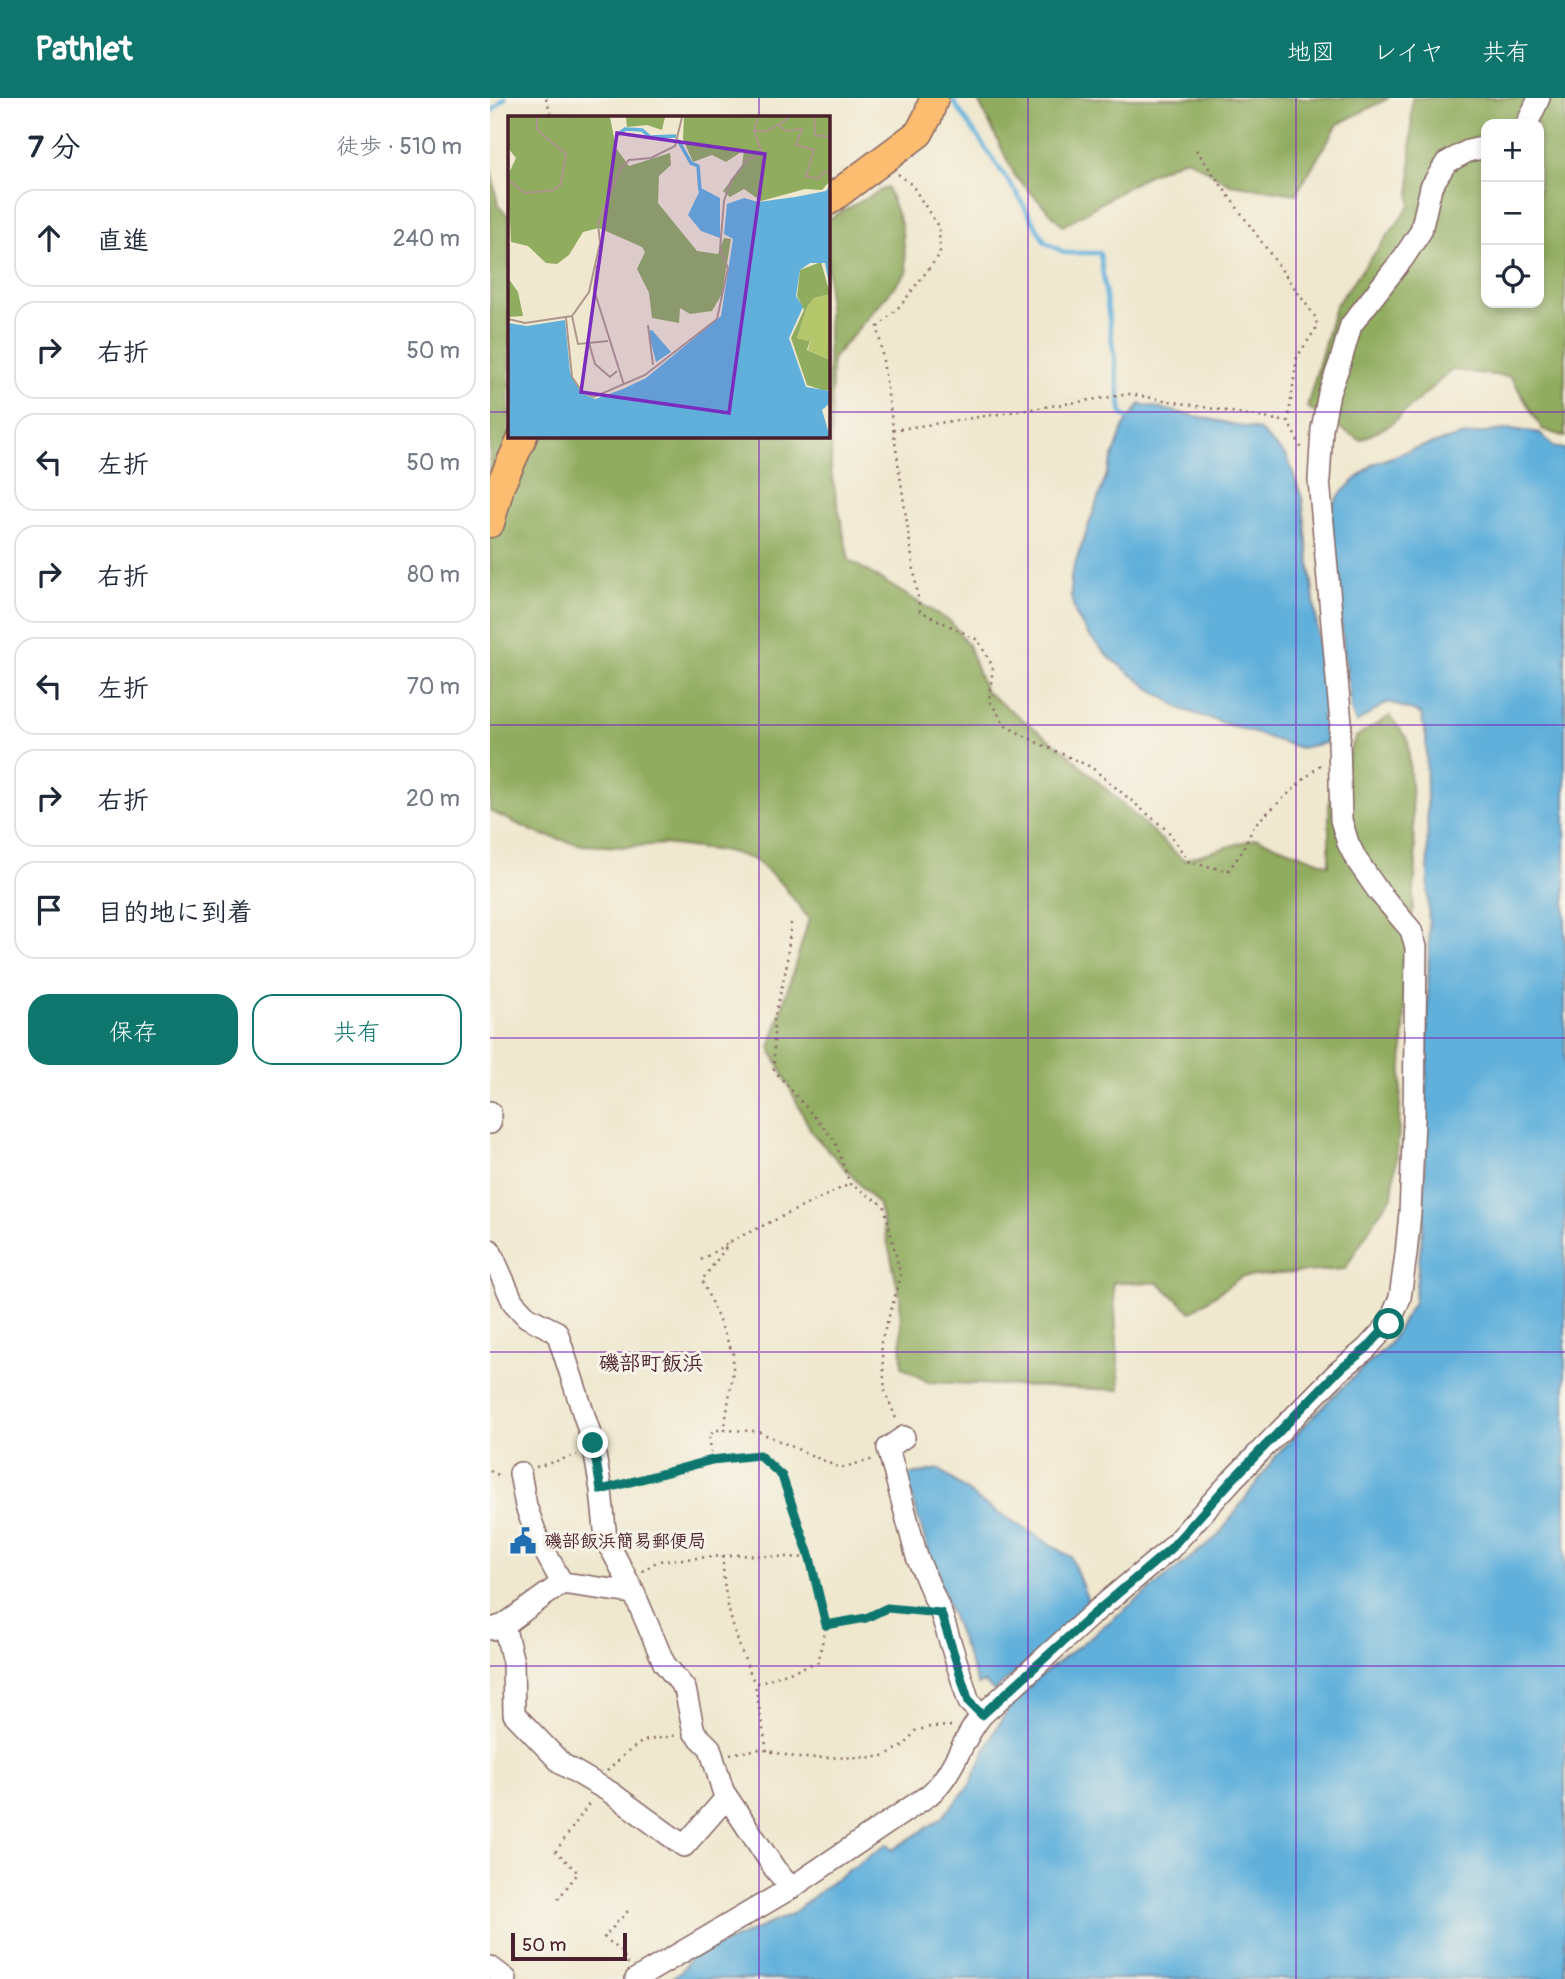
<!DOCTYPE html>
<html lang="ja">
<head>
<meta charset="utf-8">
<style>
  :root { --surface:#fff; --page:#f2f2f3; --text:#1f2937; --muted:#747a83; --line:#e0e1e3; --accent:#0f766e }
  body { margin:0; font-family:Pangolin,"Klee One",sans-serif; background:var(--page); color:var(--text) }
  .controls { position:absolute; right:21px; top:21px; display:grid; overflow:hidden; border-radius:14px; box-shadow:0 4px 10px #0003 }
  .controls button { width:63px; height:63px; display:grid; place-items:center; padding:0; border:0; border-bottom:2px solid var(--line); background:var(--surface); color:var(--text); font:35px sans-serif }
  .scale { position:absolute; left:21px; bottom:18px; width:116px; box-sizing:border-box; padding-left:7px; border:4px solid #4a1f2b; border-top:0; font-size:19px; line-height:24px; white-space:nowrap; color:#4a1f2b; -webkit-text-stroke:5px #f7f3e8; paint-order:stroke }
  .stop { position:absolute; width:21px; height:21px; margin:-16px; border:5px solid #0f766e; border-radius:50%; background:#fff }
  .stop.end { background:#0f766e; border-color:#fff; box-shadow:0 2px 7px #0008 }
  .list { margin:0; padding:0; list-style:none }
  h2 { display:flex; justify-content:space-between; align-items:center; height:91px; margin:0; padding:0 28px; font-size:30px }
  h2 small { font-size:23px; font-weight:400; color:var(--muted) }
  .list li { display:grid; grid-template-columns:46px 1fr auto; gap:21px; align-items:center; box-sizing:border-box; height:98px; margin:0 14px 14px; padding:0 14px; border:2px solid var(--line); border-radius:21px }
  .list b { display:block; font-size:26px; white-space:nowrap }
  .list em { font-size:23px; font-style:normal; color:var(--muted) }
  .actions { display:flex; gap:14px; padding:21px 28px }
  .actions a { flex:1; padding:16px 0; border:2px solid var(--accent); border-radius:21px; text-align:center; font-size:24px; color:var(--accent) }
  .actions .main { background:var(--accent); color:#fff }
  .icon { flex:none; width:38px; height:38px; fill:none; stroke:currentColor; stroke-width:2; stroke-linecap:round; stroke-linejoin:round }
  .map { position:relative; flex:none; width:1075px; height:1881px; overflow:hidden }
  header { display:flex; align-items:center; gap:42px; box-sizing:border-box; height:98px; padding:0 35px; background:var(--accent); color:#fff }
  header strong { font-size:33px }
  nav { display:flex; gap:38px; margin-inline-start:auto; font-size:24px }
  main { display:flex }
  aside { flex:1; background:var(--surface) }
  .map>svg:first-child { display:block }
  .forest { fill:#90ac5e; stroke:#6d6644; stroke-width:2; fill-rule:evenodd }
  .water { fill:#61b0db; stroke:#566883; stroke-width:2 }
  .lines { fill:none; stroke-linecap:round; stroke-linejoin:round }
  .stream { stroke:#61b0db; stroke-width:4.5 }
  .minor-casing { stroke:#846564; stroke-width:24 }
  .major-casing { stroke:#846564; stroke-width:31 }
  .path { stroke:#846564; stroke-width:2.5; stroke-dasharray:2 5; stroke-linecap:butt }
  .minor { stroke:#fff; stroke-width:21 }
  .major { stroke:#fcbd6f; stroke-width:28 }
  .route { stroke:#0f766e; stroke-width:9 }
  .grid { fill:none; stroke:#7b2cbf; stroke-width:2; stroke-opacity:0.55 }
  .labels { text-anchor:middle; stroke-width:6; stroke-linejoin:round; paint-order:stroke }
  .poi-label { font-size:18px; font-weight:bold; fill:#4a1f2b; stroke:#f7f3e8; text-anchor:start }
  .quarter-label { font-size:21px; font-weight:bold; fill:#4a1f2b; stroke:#f7f3e8 }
  .inset-river { fill:none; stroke:#61b0db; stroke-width:3.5 }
  .inset-road { fill:none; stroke:#ad978d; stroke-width:2 }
  .view { fill:#7b2cbf; fill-opacity:0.15; stroke:#7b2cbf; stroke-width:3.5 }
  .inset-edge { fill:none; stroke:#4a1f2b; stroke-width:3.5 }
</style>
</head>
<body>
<header>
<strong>Pathlet</strong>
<nav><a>地図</a><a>レイヤ</a><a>共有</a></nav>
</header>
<main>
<aside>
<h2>7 分<small>徒歩 · 510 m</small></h2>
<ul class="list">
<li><svg class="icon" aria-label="ahead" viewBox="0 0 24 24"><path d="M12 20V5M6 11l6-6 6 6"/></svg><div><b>直進</b></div><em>240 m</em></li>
<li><svg class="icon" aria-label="right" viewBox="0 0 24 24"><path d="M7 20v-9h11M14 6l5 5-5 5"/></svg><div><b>右折</b></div><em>50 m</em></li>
<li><svg class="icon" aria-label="left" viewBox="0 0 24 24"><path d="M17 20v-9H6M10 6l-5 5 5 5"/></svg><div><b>左折</b></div><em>50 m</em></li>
<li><svg class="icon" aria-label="right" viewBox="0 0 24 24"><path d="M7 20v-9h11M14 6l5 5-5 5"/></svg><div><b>右折</b></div><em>80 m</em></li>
<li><svg class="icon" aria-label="left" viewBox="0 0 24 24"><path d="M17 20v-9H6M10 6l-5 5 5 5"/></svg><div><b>左折</b></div><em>70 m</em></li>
<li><svg class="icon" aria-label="right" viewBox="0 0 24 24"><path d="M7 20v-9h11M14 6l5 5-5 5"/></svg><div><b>右折</b></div><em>20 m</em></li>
<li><svg class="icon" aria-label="arrive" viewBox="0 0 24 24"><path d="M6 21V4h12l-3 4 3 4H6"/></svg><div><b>目的地に到着</b></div></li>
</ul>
<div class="actions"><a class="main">保存</a><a>共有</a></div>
</aside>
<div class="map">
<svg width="1075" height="1881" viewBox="0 0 1075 1881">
  <rect width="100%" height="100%" fill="#f7f3e8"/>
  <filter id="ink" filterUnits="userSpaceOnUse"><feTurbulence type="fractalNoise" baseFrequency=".0143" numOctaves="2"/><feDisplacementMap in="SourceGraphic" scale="14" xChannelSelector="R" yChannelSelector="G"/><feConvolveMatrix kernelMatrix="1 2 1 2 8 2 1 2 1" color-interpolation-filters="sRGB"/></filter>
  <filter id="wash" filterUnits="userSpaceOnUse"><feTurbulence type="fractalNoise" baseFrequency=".00686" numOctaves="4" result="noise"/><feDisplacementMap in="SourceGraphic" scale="28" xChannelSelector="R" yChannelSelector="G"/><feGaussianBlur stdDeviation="1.57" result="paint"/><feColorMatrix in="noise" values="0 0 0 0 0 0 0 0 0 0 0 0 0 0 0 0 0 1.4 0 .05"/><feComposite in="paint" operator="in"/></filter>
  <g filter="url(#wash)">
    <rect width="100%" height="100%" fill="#efe7ce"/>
    <path class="forest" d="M 487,0 L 899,0 L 848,26 L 806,96 L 740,86 L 696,60 L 656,78 L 573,128 L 525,78 Z
      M 922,0 L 1075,0 L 1075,339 L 1052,331 L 1021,279 L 962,272 L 900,327 L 870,342 L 817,309 L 845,208 L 920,108 ZM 996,26 L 1049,26 L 1049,205 L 996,205 Z
      M 0,68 L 8,107 L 19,119 L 19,338 L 338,338 L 338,121 L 397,89 L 411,126 L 417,174 L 342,261 L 341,374 L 359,462 L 461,524 L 478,547 L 495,593 L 576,654 L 693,762 L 767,740 L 839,767 L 839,703 L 866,639 L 900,618 L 918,642 L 926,768 L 916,892 L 908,1046 L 902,1098 L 888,1117 L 855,1171 L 751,1179 L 701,1214 L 669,1185 L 623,1184 L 630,1292 L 438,1284 L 412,1269 L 410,1199 L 389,1107 L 322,1035 L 280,950 L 319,821 L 292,786 L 265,762 L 240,754 L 174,746 L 134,749 L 92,747 L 49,736 L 0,713 Z"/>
    <path class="water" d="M 650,306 L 769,332 L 797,359 L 812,400 L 837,615 L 831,618 L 838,640 L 836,645 L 810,650 L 694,612 L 659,590 L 620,560 L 599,538 L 586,517 L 581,499 L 581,477 L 634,328 Z
      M 1021,331 L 1050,335 L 1064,349 L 1075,351 L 1075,1881 L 180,1881 L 191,1874 L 200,1860 L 302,1816 L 343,1783 L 397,1746 L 402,1752 L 452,1720 L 480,1687 L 504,1634 L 520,1609 L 547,1581 L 728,1438 L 789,1354 L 840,1301 L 899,1246 L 924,1204 L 934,1121 L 939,843 L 936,638 L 931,616 L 898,604 L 866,625 L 861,612 L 838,414 L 852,394 L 883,366 L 923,351 L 971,338 Z
      M 449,1371 L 491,1404 L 581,1459 L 601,1511 L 504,1593 L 493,1584 L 488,1587 L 442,1465 L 416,1378 Z"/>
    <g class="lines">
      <path class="stream" d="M 461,0 L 527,96 L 555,144 L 575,155 L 610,155 L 632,316 L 642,323
        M 0,15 L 15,0"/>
    </g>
  </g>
  <g filter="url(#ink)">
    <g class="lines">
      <g class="minor-casing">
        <path id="minor" d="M 1037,26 L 1049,0
          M 0,1014 L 0,1025
          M 0,1152 L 23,1204 L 37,1219 L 67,1234 L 103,1345 L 111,1392 L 116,1441 L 144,1495 L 174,1565 L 195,1591 L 204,1634 L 220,1650 L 233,1693 L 285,1771 L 301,1790
          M 414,1339 L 398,1350 L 427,1459 L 451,1515 L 479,1604 L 492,1617
          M 30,1375 L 36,1408 L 47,1439 L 72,1485
          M 14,1527 L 23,1564 L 24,1616 L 72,1666 L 120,1694 L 194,1748 L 237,1699
          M 2,1531 L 14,1527 L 72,1485 L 144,1495
          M 0,1869 L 16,1881
          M 146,1881 L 301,1790 L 439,1697 C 464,1676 471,1642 492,1617 L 599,1519 L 680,1451 L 743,1381 L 848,1274 L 876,1251 L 899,1226 L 910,1200 L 916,1156 L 920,1115 L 924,1022 L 926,849 L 921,832 L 888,793 L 866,761 L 858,745 L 851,722 L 849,643 L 851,625 L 829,382 L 832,331 L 839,295 L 851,262 L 861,227 L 914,159 L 931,133 L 941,89 L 956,65 L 978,53 L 996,49"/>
      </g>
      <g class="major-casing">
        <path id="major" d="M 338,103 L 429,35 L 438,18 L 444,0
          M 0,425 L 10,388 L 33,338"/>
      </g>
      <path class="path" d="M 56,0 L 62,19
        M 706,52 L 826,220 L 827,229 L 807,259 L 798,324
        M 408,76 L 422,87 L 449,130 L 450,156 L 411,207 L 388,229 L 430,513 L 488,542 L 503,569 L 499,602 L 516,628 L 548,645 L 601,669 L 678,733 L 699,764 L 738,773 L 751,755 L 765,726 L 831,666
        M 403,332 L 640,296 L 798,324 L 812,351
        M 301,825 L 296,871 L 284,922 L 284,972 L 345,1043 L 360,1086 L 394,1107 L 411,1179 L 391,1244 L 395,1293 L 407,1323
        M 211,1162 L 241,1143 L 360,1086
        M 234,1333 L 243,1274 L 243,1256 L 212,1182 L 241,1143
        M 222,1362 L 219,1337 L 226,1332 L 267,1333 L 350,1370 L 384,1361
        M 46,1369 L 87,1357
        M 0,1373 L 5,1376 L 13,1377
        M 127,1387 L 222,1362 L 269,1357 L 292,1378 L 320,1460 L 336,1527 L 376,1520 L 397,1510 L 432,1513
        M 233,1458 C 232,1502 247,1546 265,1586
        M 152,1473 L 168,1463 L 246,1457 L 320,1460
        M 277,1653 L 265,1586 L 328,1564 L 336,1527
        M 240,1656 L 270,1651 L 309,1660 L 391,1659 L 415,1647 L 425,1633 L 440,1629 L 462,1628
        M 117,1673 L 135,1656 L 153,1643 L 187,1637
        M 68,1801 L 88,1775 L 66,1753 L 101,1703
        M 138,1866 L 132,1854 L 114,1839 L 138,1813"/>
      <use href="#minor" class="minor"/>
      <use href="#major" class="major"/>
    </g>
  </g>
  <g class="lines" filter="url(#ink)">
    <path class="route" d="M 103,1345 L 111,1392 L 222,1362 L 269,1357 L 292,1378 L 320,1460 L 336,1527 L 376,1520 L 397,1510 L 451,1515 L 479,1604 L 492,1617 L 599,1520 L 680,1451 L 743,1381 L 848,1273 L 876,1251 L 899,1226"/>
  </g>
  <path class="grid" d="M 269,0 L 269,19M 538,0 L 538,1881M 806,0 L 806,1881M 0,314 L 19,314M 338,314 L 1075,314M 269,338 L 269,1881M 0,627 L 1075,627M 0,940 L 1075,940M 0,1254 L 1075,1254M 0,1568 L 1075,1568"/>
  <defs>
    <g id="civic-bare" transform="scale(2.1)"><path d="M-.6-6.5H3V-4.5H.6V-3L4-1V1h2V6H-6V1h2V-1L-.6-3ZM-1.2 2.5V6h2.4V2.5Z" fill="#1f6fb2" stroke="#f7f3e8" stroke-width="2.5" paint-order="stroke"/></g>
  </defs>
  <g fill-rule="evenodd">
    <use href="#civic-bare" x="33" y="1443"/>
  </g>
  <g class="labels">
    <g class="poi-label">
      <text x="54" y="1449">磯部飯浜簡易郵便局</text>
    </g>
    <g class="quarter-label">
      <text x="161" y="1272">磯部町飯浜</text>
    </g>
  </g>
  <g transform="translate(18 18)">
    <rect width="322" height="322" fill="#efe7ce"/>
    <path d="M 322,178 L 322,244 L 300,234 L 303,220 L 300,225 L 289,222 L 299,191 L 306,182 Z" fill="#b5c76a"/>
    <path d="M 0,1 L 102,1 L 108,32 L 121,50 L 162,37 L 163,49 L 151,60 L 150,87 L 189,135 L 210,138 L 216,122 L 223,123 L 214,178 L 204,195 L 182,198 L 172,192 L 171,207 L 144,202 L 141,177 L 129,153 L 137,136 L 134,131 L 91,112 L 75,116 L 61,139 L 49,148 L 38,147 L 20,130 L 3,126 L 0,59 L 8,42 L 0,32 ZM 118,1 L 157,1 L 154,14 L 139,9 L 119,11 ZM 176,1 L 322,1 L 322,65 L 314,74 L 297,73 L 253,85 L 236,73 L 222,81 L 215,75 L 234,50 L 236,34 L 218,46 L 204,39 L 185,46 L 175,23 ZM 313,146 L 322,178 L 306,182 L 299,191 L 289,222 L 300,225 L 303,220 L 299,234 L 322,244 L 322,273 L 317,275 L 299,269 L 283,222 L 296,194 L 289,180 L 292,154 ZM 0,162 L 10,176 L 15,200 L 0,201 Z" fill="#90ac5e"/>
    <path d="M 322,70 L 322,173 L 317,147 L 302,147 L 292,154 L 288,180 L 295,191 L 281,222 L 298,271 L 322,275 L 322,287 L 314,294 L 322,321 L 0,321 L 0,207 L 19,210 L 57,204 L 62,256 L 73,277 L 87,283 L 115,273 L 138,262 L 213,200 L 225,123 L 216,118 L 219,88 L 236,82 L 250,86 L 287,81 L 318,75 ZM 193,72 L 212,82 L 212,122 L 193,115 L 180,99 ZM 144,214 L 163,236 L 148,246 L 140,215 Z" fill="#61b0db"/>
    <path class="inset-river" d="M 108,20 L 117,13 L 134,14 L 142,21 L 168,20M 170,24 L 183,47 L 190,50 L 192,75"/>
    <path class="inset-road" d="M 306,1 L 307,19 L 322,21M 271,9 L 278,15 L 294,13 L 288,29 L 306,34 L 298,60 L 310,63 L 316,56 L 322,57M 246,14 L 258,16 L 282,1M 0,64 L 17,77 L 46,74 L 53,68 L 58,38 L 29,14 L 29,1M 89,149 L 86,174 L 116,269M 64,200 L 70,228 L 100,225M 58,202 L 64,261 L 75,277 L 86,281 L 137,259 L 209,203 L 220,152 L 212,133 L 216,85 L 223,65 L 239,44 L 254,37 L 246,14 L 250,1M 0,203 L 17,207 L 64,200 L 81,176 L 92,127 L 90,107 L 112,53 L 121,44 L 143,42 L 167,30 L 174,1M 140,209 L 145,249M 81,227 L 87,248 L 102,261 L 109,255"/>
    <path class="view" d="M 109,17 L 257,38 L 221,297 L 73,276 Z"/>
    <rect width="322" height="322" class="inset-edge"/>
  </g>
</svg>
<div class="controls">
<button>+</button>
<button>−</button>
<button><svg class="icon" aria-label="locate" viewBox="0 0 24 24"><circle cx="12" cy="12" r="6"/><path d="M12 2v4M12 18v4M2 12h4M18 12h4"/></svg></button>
</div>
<div class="scale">50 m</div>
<div class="stop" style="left:899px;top:1226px"></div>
<div class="stop end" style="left:103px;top:1345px"></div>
</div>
</main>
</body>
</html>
